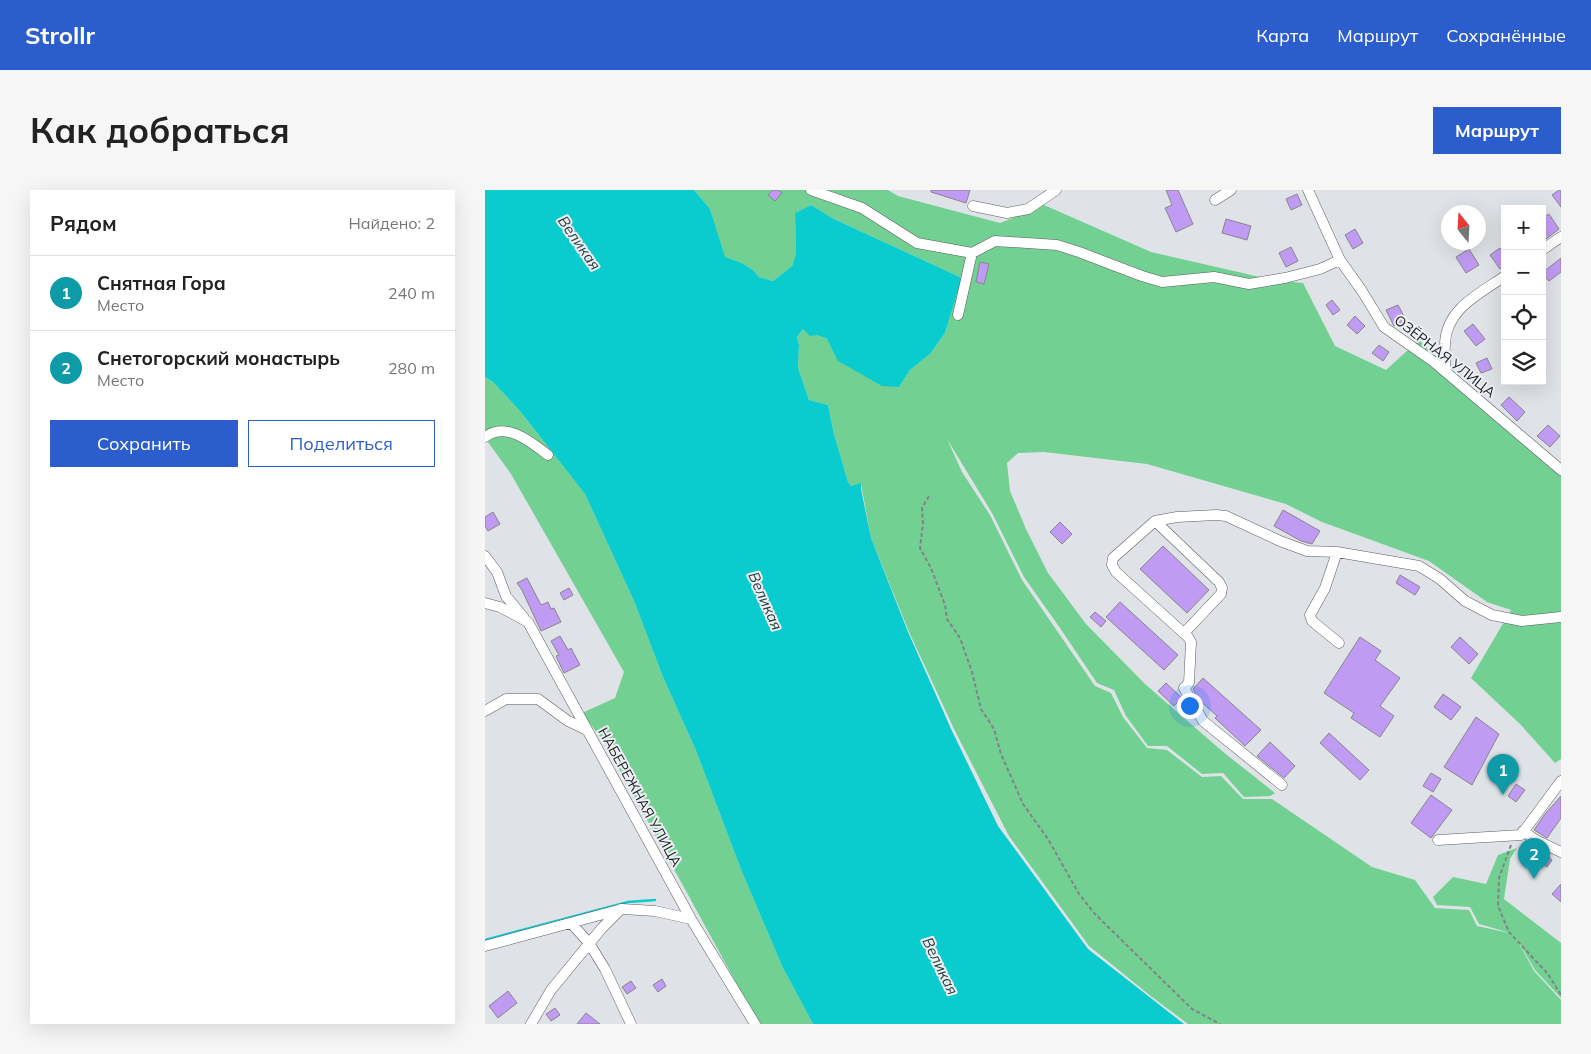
<!DOCTYPE html>
<html lang="ru">
<head>
<meta charset="utf-8">
<style>
  :root { --surface:#fff; --page:#f6f6f6; --text:#222; --muted:#767676; --line:#e0e0e0; --accent:#2c5dcc }
  body { margin:0; font-family:Mulish,sans-serif; background:var(--page); color:var(--text) }
  .controls { position:absolute; right:15px; top:15px; display:grid; overflow:hidden; border-radius:0px; box-shadow:0 5px 20px #0002 }
  .controls button { width:45px; height:45px; display:grid; place-items:center; padding:0; border:0; border-bottom:1px solid var(--line); background:var(--surface); color:var(--text); font:25px sans-serif }
  .compass { position:absolute; left:956px; top:15px; width:45px; height:45px; border-radius:50%; background:var(--surface); box-shadow:0 5px 20px #0002; rotate:342deg }
  .you { position:absolute; left:704px; top:515px; width:18px; height:18px; margin:-12px; border:4px solid #fff; border-radius:50%; background:#1a73e8; box-shadow:0 0 0 8px #1a73e833 }
  .badge { display:grid; place-items:center; width:32px; height:32px; border-radius:50%; background:var(--accent); color:#fff; font-size:16px; font-weight:700 }
  .pin { position:absolute; translate:-50% -41px; filter:drop-shadow(0 1px 2px #0008) }
  .pin::after { content:''; position:absolute; top:26px; width:18px; height:15px; background:inherit; clip-path:polygon(0 0,100% 0,50% 100%) }
  .list { margin:0; padding:0; list-style:none }
  h2 { display:flex; justify-content:space-between; align-items:center; height:65px; margin:0; padding:0 20px; font-size:21px }
  h2 small { font-size:16px; font-weight:400; color:var(--muted) }
  .list li { display:grid; grid-template-columns:32px 1fr auto; gap:15px; align-items:center; box-sizing:border-box; height:75px; padding:0 20px; border-top:1px solid var(--line) }
  .list b { display:block; font-size:19px; white-space:nowrap }
  .list p { margin:0; font-size:16px; white-space:nowrap; color:var(--muted) }
  .list em { font-size:16px; font-style:normal; color:var(--muted) }
  .actions { display:flex; gap:10px; padding:15px 20px }
  .actions a { flex:1; padding:11px 0; border:1px solid var(--accent); border-radius:0px; text-align:center; font-size:18px; color:var(--accent) }
  .actions .main { background:var(--accent); color:#fff }
  .icon { flex:none; width:28px; height:28px; fill:none; stroke:currentColor; stroke-width:2; stroke-linecap:round; stroke-linejoin:round }
  .map { position:relative; flex:none; width:1076px; height:834px; overflow:hidden; border-radius:0px }
  header { display:flex; align-items:center; gap:30px; box-sizing:border-box; height:70px; padding:0 25px; background:var(--accent); color:#fff }
  header strong { font-size:24px }
  nav { display:flex; gap:28px; margin-inline-start:auto; font-size:18px }
  .intro { display:flex; align-items:center; justify-content:space-between; box-sizing:border-box; height:120px; padding:0 30px }
  h1 { margin:0; font-size:35px }
  .button { padding:12px 22px; border-radius:0px; background:var(--accent); color:#fff; font-size:18px; font-weight:700 }
  main { display:flex; gap:30px; padding:0 30px }
  aside { flex:1; background:var(--surface); border-radius:0px; box-shadow:0 5px 20px #0002 }
  .map>svg:first-child { display:block }
  .green { fill:#72d192 }
  .water { fill:#0acbce }
  .lines { fill:none; stroke-linecap:round; stroke-linejoin:round }
  .stream { stroke:#0acbce; stroke-width:2.5 }
  .building { fill:#c09bf4; stroke:#88868a }
  .minor-casing { stroke:#5b5d61; stroke-width:11 }
  .path { stroke:#818386; stroke-width:2; stroke-dasharray:4 2.5; stroke-linecap:butt }
  .minor { stroke:#fff; stroke-width:10 }
  .labels { text-anchor:middle; stroke-width:4; stroke-linejoin:round; paint-order:stroke }
  .street-label { font-size:14px; fill:#1d1e20; stroke:#eceff3 }
  .water-label { font-size:15px; font-style:italic; fill:#243e3f; stroke:#eceff3 }
</style>
</head>
<body>
<header>
<strong>Strollr</strong>
<nav><a>Карта</a><a>Маршрут</a><a>Сохранённые</a></nav>
</header>
<div class="intro"><h1>Как добраться</h1><a class="button">Маршрут</a></div>
<main>
<aside>
<h2>Рядом<small>Найдено: 2</small></h2>
<ul class="list">
<li><span class="badge" style="background:#0f9aa8">1</span><div><b>Снятная Гора</b><p>Место</p></div><em>240 m</em></li>
<li><span class="badge" style="background:#0f9aa8">2</span><div><b>Снетогорский монастырь</b><p>Место</p></div><em>280 m</em></li>
</ul>
<div class="actions"><a class="main">Сохранить</a><a>Поделиться</a></div>
</aside>
<div class="map">
<svg width="1076" height="834" viewBox="0 0 1076 834">
  <rect width="100%" height="100%" fill="#dfe2e6"/>
  <path class="green" d="M 209,0 L 403,0 L 413,6 L 515,33 L 559,15 L 666,62 L 788,90 L 818,93 L 850,156 L 901,180 L 934,150 L 973,189 L 1076,274 L 1076,569 L 1070,573 L 1035,534 L 986,488 L 1026,420 L 1002,412 L 944,371 L 837,332 L 801,314 L 662,274 L 559,262 L 533,263 L 522,273 L 525,301 L 541,339 L 563,383 L 601,434 L 660,494 L 737,561 L 790,603 L 785,606 L 759,607 L 738,583 L 717,584 L 682,556 L 663,556 L 641,526 L 629,500 L 612,493 L 575,438 L 539,387 L 507,323 L 462,249 L 477,282 L 505,325 L 537,390 L 610,496 L 626,503 L 638,527 L 662,558 L 682,560 L 717,587 L 736,586 L 758,609 L 787,609 L 887,677 L 930,690 L 950,718 L 984,720 L 992,736 L 1029,744 L 994,734 L 985,717 L 952,715 L 948,707 L 968,687 L 1001,694 L 1013,665 L 1032,658 L 1025,669 L 1019,709 L 1076,753 L 1076,808 L 1050,780 L 1029,744 L 1049,781 L 1076,810 L 1076,834 L 703,834 L 667,807 L 604,756 L 524,646 L 470,541 L 424,442 L 386,348 L 376,294 L 366,296 L 363,292 L 349,244 L 343,215 L 324,210 L 313,178 L 314,155 L 312,147 L 318,139 L 342,149 L 347,157 L 414,197 L 425,180 L 445,164 L 460,143 L 477,88 L 349,29 L 326,15 L 310,23 L 311,64 L 307,76 L 288,91 L 274,87 L 268,80 L 257,73 L 239,67 L 225,19 Z
    M 0,187 L 8,192 L 35,221 L 100,304 L 149,411 L 178,487 L 210,558 L 257,682 L 297,776 L 328,834 L 276,834 L 254,798 L 120,553 L 97,523 L 130,508 L 139,482 L 26,284 L 0,248 Z"/>
  <path class="water" d="M 0,0 L 209,0 L 225,19 L 240,67 L 257,73 L 268,80 L 274,87 L 288,91 L 307,76 L 311,64 L 310,23 L 326,15 L 349,29 L 477,88 L 460,143 L 445,164 L 425,180 L 414,197 L 397,196 L 353,171 L 342,149 L 332,145 L 325,146 L 318,139 L 312,147 L 314,155 L 313,178 L 324,210 L 343,215 L 349,244 L 363,292 L 366,296 L 376,293 L 376,299 L 386,348 L 423,442 L 467,541 L 513,636 L 603,759 L 699,834 L 328,834 L 297,776 L 257,682 L 210,558 L 178,487 L 149,411 L 100,304 L 35,221 L 8,192 L 0,187 Z"/>
  <g class="lines">
    <path class="stream" d="M 0,750 L 143,712 L 170,710"/>
  </g>
  <path class="building" d="M 288,0 L 293,0 L 297,3 L 290,11 L 283,5 Z
    M 446,0 L 485,0 L 481,13 L 446,2 Z
    M 681,0 L 693,0 L 708,34 L 691,42 L 680,18 L 687,15 Z
    M 1074,0 L 1076,0 L 1076,17 L 1067,5 Z
    M 812,4 L 817,15 L 806,20 L 801,9 Z
    M 1064,24 L 1074,39 L 1057,52 L 1057,28 Z
    M 741,29 L 766,36 L 762,50 L 737,43 Z
    M 870,39 L 878,53 L 868,59 L 860,45 Z
    M 806,57 L 813,71 L 801,77 L 794,63 Z
    M 1015,58 L 1020,65 L 1020,75 L 1015,79 L 1005,65 Z
    M 984,59 L 994,75 L 981,83 L 971,67 Z
    M 1076,68 L 1076,82 L 1064,91 L 1057,83 Z
    M 495,72 L 504,74 L 499,94 L 491,92 Z
    M 847,110 L 855,120 L 848,125 L 841,115 Z
    M 913,115 L 921,130 L 909,136 L 901,120 Z
    M 870,126 L 880,136 L 872,144 L 862,135 Z
    M 988,134 L 1000,149 L 991,156 L 979,141 Z
    M 894,155 L 904,162 L 898,171 L 887,163 Z
    M 1002,168 L 1007,179 L 996,183 L 991,173 Z
    M 1024,207 L 1040,222 L 1032,231 L 1016,215 Z
    M 1063,235 L 1075,246 L 1065,257 L 1052,246 Z
    M 798,320 L 835,341 L 827,354 L 816,351 L 789,336 Z
    M 8,322 L 15,334 L 3,341 L 0,336 L 0,327 Z
    M 575,332 L 587,344 L 577,354 L 565,342 Z
    M 678,356 L 724,400 L 702,423 L 655,379 Z
    M 915,385 L 935,397 L 930,405 L 911,393 Z
    M 42,388 L 56,415 L 63,412 L 66,419 L 69,418 L 76,432 L 56,441 L 37,400 L 32,393 Z
    M 84,398 L 88,405 L 79,410 L 75,403 Z
    M 635,412 L 693,465 L 679,480 L 621,427 Z
    M 610,422 L 621,431 L 616,437 L 605,427 Z
    M 75,446 L 83,460 L 86,458 L 95,475 L 79,483 L 71,466 L 74,465 L 66,451 Z
    M 875,447 L 896,461 L 890,470 L 915,488 L 895,516 L 909,526 L 895,547 L 866,528 L 869,523 L 839,503 Z
    M 975,447 L 993,464 L 984,474 L 966,457 Z
    M 718,488 L 776,540 L 760,556 L 730,528 L 732,526 L 713,509 L 708,499 Z
    M 681,493 L 697,508 L 689,516 L 673,501 Z
    M 958,504 L 976,517 L 966,530 L 949,517 Z
    M 991,527 L 1014,544 L 987,595 L 959,577 Z
    M 844,543 L 884,580 L 875,590 L 835,553 Z
    M 785,552 L 810,576 L 799,588 L 772,566 Z
    M 946,583 L 956,589 L 948,602 L 938,596 Z
    M 1031,594 L 1040,600 L 1031,612 L 1023,606 Z
    M 946,605 L 967,620 L 946,648 L 926,633 Z
    M 1076,606 L 1076,628 L 1062,648 L 1049,640 L 1060,624 Z
    M 1041,651 L 1054,659 L 1067,670 L 1062,677 L 1036,659 Z
    M 1076,694 L 1076,712 L 1067,704 Z
    M 177,789 L 181,796 L 173,802 L 168,795 Z
    M 146,791 L 151,798 L 142,804 L 137,797 Z
    M 23,801 L 32,813 L 13,828 L 4,816 Z
    M 70,818 L 75,825 L 66,831 L 61,824 Z
    M 101,823 L 115,834 L 92,834 Z"/>
  <g class="lines">
    <g class="minor-casing">
      <path id="minor" d="M 326,0 L 377,18 L 432,53 L 487,63
        M 823,0 L 855,70 L 877,101 L 899,137 L 949,172 L 1076,280
        M 730,10 L 746,0
        M 488,16 L 522,23 L 543,19 L 571,0
        M 1057,60 L 1076,47
        M 473,125 L 487,63 L 510,51 L 572,55 L 594,62 L 657,86 L 677,92 L 729,87 L 764,94 L 800,88 L 835,79 L 855,70
        M 961,182 C 960,173 959,163 960,154 C 961,119 994,104 1020,86
        M 0,247 C 21,231 46,252 63,265
        M 670,331 L 734,392 L 737,398 L 736,404 L 699,443
        M 852,362 L 840,398 L 825,425 L 827,431 L 854,453
        M 0,366 L 12,382 L 21,406 L 39,428
        M 0,413 L 15,417 L 43,432 L 206,729 L 270,834
        M 0,521 L 21,509 L 53,509 L 83,531 L 102,540
        M 797,595 L 718,531 L 699,498 L 704,493 L 706,452 L 703,447 L 631,382 L 627,375 L 628,368 L 670,331 L 692,327 L 731,325 L 741,326 L 795,351 L 822,361 L 852,362 L 934,376 L 955,389 L 980,411 L 1007,425 L 1037,431 L 1076,427
        M 1038,641 L 1051,650 L 1076,662
        M 953,650 L 1036,645 L 1076,591
        M 86,733 L 104,753 L 120,779 L 146,834
        M 0,756 L 137,719 L 170,721 L 206,729
        M 46,834 L 66,800 L 117,738 L 136,719"/>
    </g>
    <path class="path" d="M 444,306 L 437,318 L 438,333 L 435,358 L 446,378 L 460,415 L 462,429 L 475,448 L 487,482 L 496,519 L 509,539 L 516,564 L 538,614 L 563,649 L 594,704 L 610,724 L 707,819 L 735,834
      M 1026,655 L 1014,688 L 1013,716 L 1024,742 L 1063,784 L 1076,805"/>
    <use href="#minor" class="minor"/>
  </g>
  <g class="labels">
    <g class="street-label">
      <text transform="translate(960 166) rotate(38)" y="5">ОЗЁРНАЯ УЛИЦА</text>
      <text transform="translate(155 607) rotate(61)" y="5">НАБЕРЕЖНАЯ УЛИЦА</text>
    </g>
    <g class="water-label">
      <text transform="translate(94 53) rotate(55)" y="5">Великая</text>
      <text transform="translate(280 411) rotate(66)" y="5">Великая</text>
      <text transform="translate(455 776) rotate(64)" y="5">Великая</text>
    </g>
  </g>
</svg>
<div class="controls">
<button>+</button>
<button>−</button>
<button><svg class="icon" aria-label="locate" viewBox="0 0 24 24"><circle cx="12" cy="12" r="6"/><path d="M12 2v4M12 18v4M2 12h4M18 12h4"/></svg></button>
<button><svg class="icon" aria-label="layers" viewBox="0 0 24 24"><path d="M12 4l9 5-9 5-9-5zM3 14l9 5 9-5"/></svg></button>
</div>
<svg class="compass" viewBox="-18 -18 36 36"><path d="M0-13l5 13h-10z" fill="#e53935"/><path d="M0 13l5-13h-10z" fill="#767676"/></svg>
<div class="you"></div>
<div class="pin badge" style="left:1018px;top:605px;background:#0f9aa8">1</div>
<div class="pin badge" style="left:1049px;top:689px;background:#0f9aa8">2</div>
</div>
</main>
</body>
</html>
